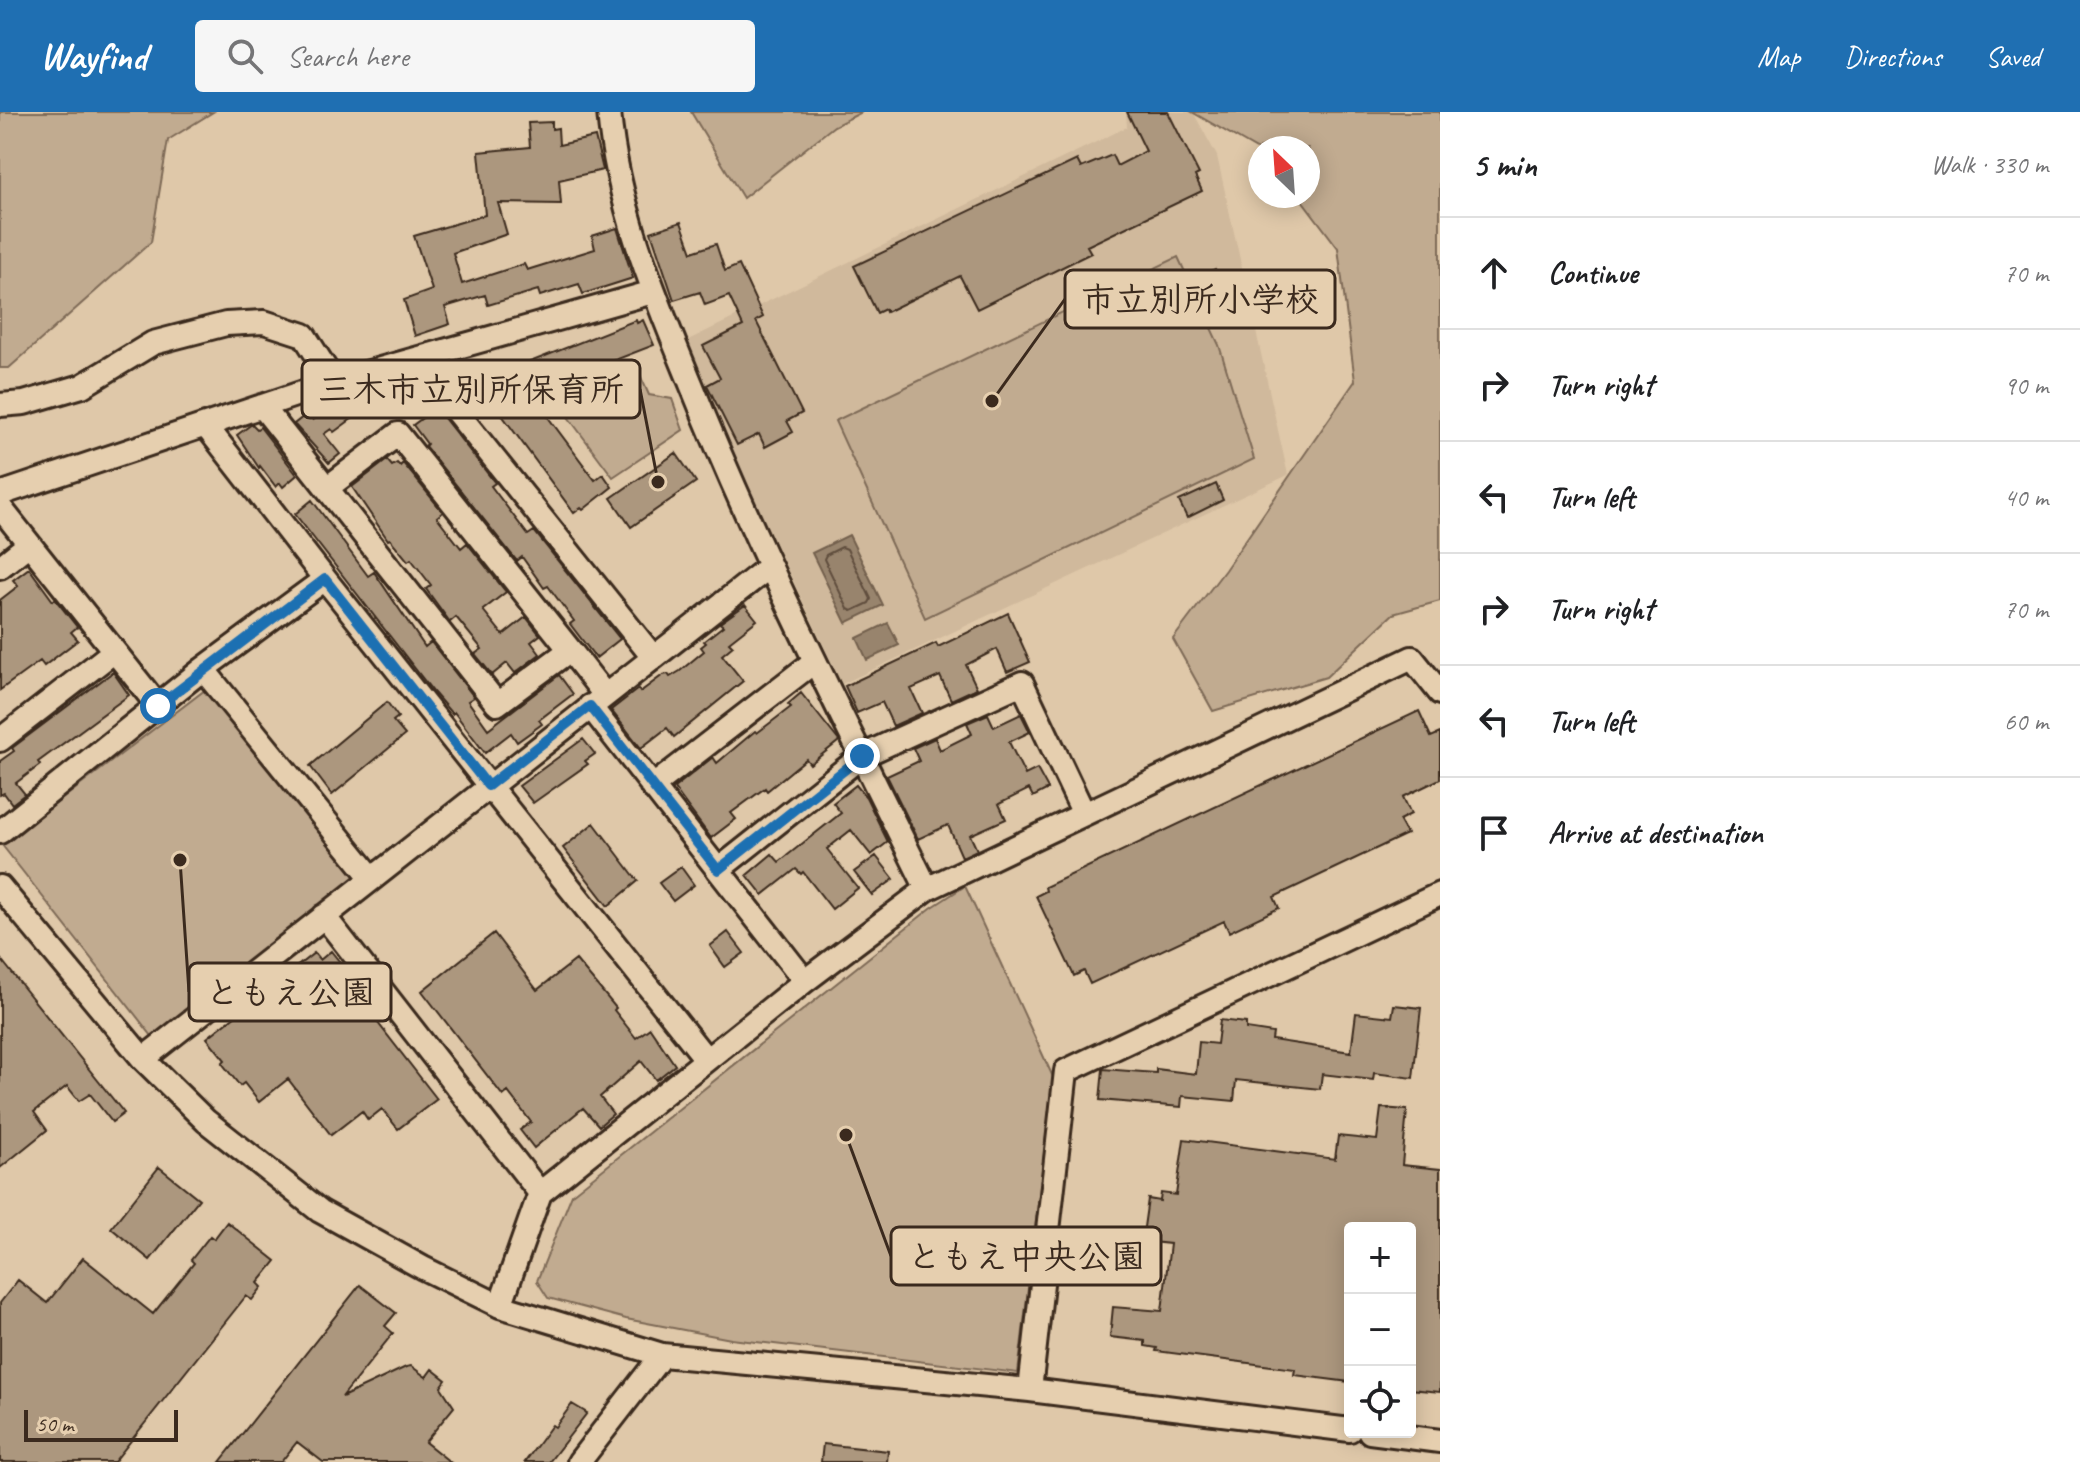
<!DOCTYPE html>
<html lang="en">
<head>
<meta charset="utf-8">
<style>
  :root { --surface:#fff; --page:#f6f6f6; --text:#202124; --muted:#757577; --line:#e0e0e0; --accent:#1f6fb2 }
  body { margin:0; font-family:Caveat,"Klee One",sans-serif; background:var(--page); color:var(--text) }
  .controls { position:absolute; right:24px; bottom:24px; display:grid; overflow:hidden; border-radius:8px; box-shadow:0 4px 20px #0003 }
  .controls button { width:72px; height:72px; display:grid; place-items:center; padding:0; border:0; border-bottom:2px solid var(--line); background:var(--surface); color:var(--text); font:40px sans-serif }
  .compass { position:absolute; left:1248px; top:24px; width:72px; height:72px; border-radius:50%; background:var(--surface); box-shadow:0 4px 20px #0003; rotate:335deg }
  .scale { position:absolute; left:24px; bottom:20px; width:154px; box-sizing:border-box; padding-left:8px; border:4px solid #3b2a1e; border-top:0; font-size:22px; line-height:28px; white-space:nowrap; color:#3b2a1e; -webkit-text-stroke:6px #e6cfaf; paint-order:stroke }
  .stop { position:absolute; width:24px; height:24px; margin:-18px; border:6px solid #1f6fb2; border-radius:50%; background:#fff }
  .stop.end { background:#1f6fb2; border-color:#fff; box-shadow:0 2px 8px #0008 }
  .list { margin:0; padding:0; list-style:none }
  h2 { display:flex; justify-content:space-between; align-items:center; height:104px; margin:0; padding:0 32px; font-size:34px }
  h2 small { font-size:26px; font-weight:400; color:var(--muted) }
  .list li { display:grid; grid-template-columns:52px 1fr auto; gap:24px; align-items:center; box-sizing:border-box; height:112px; padding:0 32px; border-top:2px solid var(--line) }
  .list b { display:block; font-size:30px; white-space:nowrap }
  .list em { font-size:26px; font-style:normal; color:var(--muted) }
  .icon { flex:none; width:44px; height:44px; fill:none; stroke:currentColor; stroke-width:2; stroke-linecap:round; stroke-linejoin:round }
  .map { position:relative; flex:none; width:1440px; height:1350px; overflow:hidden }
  header { display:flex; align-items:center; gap:48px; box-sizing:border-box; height:112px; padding:0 40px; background:var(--accent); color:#fff }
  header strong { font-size:38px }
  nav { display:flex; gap:44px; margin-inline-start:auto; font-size:28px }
  .search { width:560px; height:72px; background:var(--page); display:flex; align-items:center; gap:20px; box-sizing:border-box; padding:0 28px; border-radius:8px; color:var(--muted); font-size:30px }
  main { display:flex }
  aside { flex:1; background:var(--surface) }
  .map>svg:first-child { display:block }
  .built { fill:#d0b99c }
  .green { fill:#c1ab90; stroke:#7e6a57; stroke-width:2 }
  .water { fill:#98846d; stroke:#73604d; stroke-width:2 }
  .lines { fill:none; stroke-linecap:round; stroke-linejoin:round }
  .shore { stroke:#604e3e; stroke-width:2 }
  .building { fill:#ac977e; stroke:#3b2a1e; stroke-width:2 }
  .minor-casing { stroke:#3b2a1e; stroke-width:28 }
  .minor { stroke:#e6cfaf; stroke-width:22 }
  .route { stroke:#1f6fb2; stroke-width:10 }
  .leader { fill:none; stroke:#3b2a1e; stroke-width:3 }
  .callout-dot { fill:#3b2a1e; stroke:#e6cfaf; stroke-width:3 }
  .callout { fill:#e6cfaf; stroke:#3b2a1e; stroke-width:3 }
  .callout-label { font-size:34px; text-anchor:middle; font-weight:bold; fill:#3b2a1e }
</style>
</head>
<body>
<header>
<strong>Wayfind</strong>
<div class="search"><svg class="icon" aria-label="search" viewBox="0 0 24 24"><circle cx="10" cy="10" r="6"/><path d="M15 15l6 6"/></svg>Search here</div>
<nav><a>Map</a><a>Directions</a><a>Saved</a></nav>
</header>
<main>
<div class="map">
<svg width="1440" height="1350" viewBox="0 0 1440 1350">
  <rect width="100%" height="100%" fill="#dfc8a9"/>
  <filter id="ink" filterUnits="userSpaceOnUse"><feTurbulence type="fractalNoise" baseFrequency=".0125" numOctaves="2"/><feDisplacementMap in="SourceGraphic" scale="16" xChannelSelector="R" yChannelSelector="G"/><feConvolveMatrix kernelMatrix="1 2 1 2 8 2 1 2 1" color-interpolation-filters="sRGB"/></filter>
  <g filter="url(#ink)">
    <path class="built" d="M 1126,0 L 1193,0 L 1217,44 L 1288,363 L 842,572 L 737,350 L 686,229 L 1127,15 Z"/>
    <path class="green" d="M 0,0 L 213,0 L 168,28 L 151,130 L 9,256 L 0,256 Z
      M 691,0 L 862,0 L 834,14 L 743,86 Z
      M 1192,0 L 1440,0 L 1440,489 L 1393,502 L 1326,565 L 1213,599 L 1173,527 L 1225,458 L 1355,269 L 1338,136 L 1299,84 L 1308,84 L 1308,36 L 1260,36 L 1260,39 Z
      M 1178,145 L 1219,233 L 1254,347 L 925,506 L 835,309 Z
      M 640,263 L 649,283 L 672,287 L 683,318 L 613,365 L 560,294 Z
      M 205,578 L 359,763 L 152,924 L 2,733 Z
      M 965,774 L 1053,965 L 1018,1261 L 731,1227 L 626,1207 L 548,1186 L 537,1169 L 572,1082 L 931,796 Z"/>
    <path class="water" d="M 849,423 L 883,493 L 846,511 L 812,441 Z
      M 888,511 L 899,533 L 867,548 L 857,526 Z"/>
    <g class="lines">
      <path class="shore" d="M 842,435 L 847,437 L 871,487 L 869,491 L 852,499 L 848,497 L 824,447 L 826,443 Z"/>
    </g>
    <path class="building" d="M 1127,0 L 1168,0 L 1199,62 L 1195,64 L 1202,79 L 1087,134 L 1091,141 L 977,197 L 960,164 L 886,200 L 885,197 L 877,201 L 854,154 L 1077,48 L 1081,56 L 1112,43 L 1117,54 L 1146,39 Z
      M 552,10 L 552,17 L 558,16 L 559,33 L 595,25 L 603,58 L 559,68 L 561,92 L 498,91 L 507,122 L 453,141 L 462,172 L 524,152 L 527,158 L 595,137 L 592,124 L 617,116 L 633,166 L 583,182 L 579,172 L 540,184 L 538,178 L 488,193 L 485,183 L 445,195 L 450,212 L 415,224 L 404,188 L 432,178 L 414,124 L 485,103 L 479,40 L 530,35 L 528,11 Z
      M 681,110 L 692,140 L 716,132 L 725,159 L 739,153 L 763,205 L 756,209 L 802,301 L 787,309 L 793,320 L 765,335 L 759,322 L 737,333 L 707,273 L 720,266 L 703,234 L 743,214 L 729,184 L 705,193 L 700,180 L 674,188 L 651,120 Z
      M 1215,157 L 1236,201 L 1214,212 L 1192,168 Z
      M 636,208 L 637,211 L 643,208 L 654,233 L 530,281 L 595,368 L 603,362 L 612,375 L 583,398 L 581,396 L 574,401 L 499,299 L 506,294 L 495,264 Z
      M 339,288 L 353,306 L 334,320 L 331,317 L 324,322 L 340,342 L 329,351 L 294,312 L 308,301 L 313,308 Z
      M 436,296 L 495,371 L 491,374 L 528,423 L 534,419 L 620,527 L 596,546 L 570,512 L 574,509 L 548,474 L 544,476 L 522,445 L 517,449 L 425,334 L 427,332 L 413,313 Z
      M 252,312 L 257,317 L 260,315 L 297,363 L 283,375 L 280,371 L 276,375 L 260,354 L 259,356 L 237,323 Z
      M 676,341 L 696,370 L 631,415 L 611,386 Z
      M 387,348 L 392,354 L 397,351 L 400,354 L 403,351 L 443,400 L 437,405 L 461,436 L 467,431 L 506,480 L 483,498 L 503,523 L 526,505 L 540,523 L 531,530 L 540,542 L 515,561 L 507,551 L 492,563 L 475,542 L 482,537 L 456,505 L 450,510 L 426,477 L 431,473 L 411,447 L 408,449 L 390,427 L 388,428 L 352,375 Z
      M 1216,372 L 1223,388 L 1187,406 L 1179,389 Z
      M 312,388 L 368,464 L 374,460 L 425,535 L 431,530 L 474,585 L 468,589 L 488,617 L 559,563 L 573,582 L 539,608 L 542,612 L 517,630 L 511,621 L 485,641 L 454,600 L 452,602 L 434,581 L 295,402 Z
      M 29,456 L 53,489 L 55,487 L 77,515 L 71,520 L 78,528 L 44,554 L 40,549 L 0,578 L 0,488 L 18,474 L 13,468 Z
      M 745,493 L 757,508 L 729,530 L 733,534 L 722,543 L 743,569 L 674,625 L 667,616 L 641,636 L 611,598 L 638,577 L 640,580 L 663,563 L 668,562 L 670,565 L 680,559 L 704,539 L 701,535 L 706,531 L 704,529 L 723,514 L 720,511 Z
      M 1008,501 L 1030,550 L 1007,560 L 997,537 L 966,553 L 977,576 L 951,588 L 940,564 L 911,577 L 922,601 L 893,614 L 882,590 L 857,601 L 845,574 L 936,531 L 938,535 Z
      M 113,560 L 129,583 L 38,650 L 40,653 L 16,671 L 25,682 L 12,692 L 4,681 L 0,683 L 0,649 L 14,639 L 12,636 Z
      M 801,581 L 839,629 L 810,652 L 806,647 L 767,679 L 765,676 L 731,701 L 736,707 L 711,726 L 674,676 L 713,645 L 717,651 L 755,619 L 757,621 L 791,595 L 788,592 Z
      M 387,590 L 398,605 L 393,609 L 405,623 L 332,683 L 310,654 Z
      M 1419,599 L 1431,625 L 1440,621 L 1440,667 L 1403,685 L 1411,702 L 1399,708 L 1407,722 L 1274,785 L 1279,796 L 1229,820 L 1224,809 L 1090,872 L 1084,859 L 1074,864 L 1036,784 L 1046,779 L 1045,775 Z
      M 988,602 L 994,615 L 1021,602 L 1030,620 L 1009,630 L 1025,663 L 1037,657 L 1048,677 L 1033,685 L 1029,677 L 999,692 L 1006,707 L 970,723 L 977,738 L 962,745 L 948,713 L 918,727 L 887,664 L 919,649 L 913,636 L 935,626 L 940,638 L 972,622 L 967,611 Z
      M 583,627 L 595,642 L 585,649 L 588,652 L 533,691 L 519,674 Z
      M 856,673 L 866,685 L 888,730 L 871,743 L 851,718 L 827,737 L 858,776 L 832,797 L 803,760 L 801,762 L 796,757 L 763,783 L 747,763 L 772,742 L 779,750 L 841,701 L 833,691 Z
      M 594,711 L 638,769 L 608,794 L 563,736 Z
      M 876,744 L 894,767 L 872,783 L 854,760 Z
      M 681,755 L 694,773 L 673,789 L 659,771 Z
      M 728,820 L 744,841 L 725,855 L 710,834 Z
      M 494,821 L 537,878 L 576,848 L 616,896 L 614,898 L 636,926 L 650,916 L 675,953 L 656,968 L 641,949 L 600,985 L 613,1002 L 599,1014 L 583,996 L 534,1036 L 520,1018 L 531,1010 L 508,980 L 503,984 L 422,879 Z
      M 331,839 L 370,888 L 364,893 L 437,987 L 398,1017 L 382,997 L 368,1008 L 362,999 L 331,1023 L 288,967 L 259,990 L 244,971 L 240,974 L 222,951 L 225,948 L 207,926 L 314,841 L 320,848 Z
      M 0,846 L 124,1001 L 112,1010 L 90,982 L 79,989 L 67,974 L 34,1000 L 47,1018 L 0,1056 Z
      M 1394,893 L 1421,896 L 1413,966 L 1374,961 L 1373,968 L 1322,962 L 1320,977 L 1236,968 L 1234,989 L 1182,984 L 1181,995 L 1100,988 L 1103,957 L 1156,961 L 1156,957 L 1196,962 L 1199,930 L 1217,932 L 1220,908 L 1246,911 L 1246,917 L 1273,921 L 1272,928 L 1351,940 L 1356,901 L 1392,905 Z
      M 1381,996 L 1407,998 L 1402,1053 L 1440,1057 L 1440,1280 L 1410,1277 L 1410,1116 L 1350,1116 L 1350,1270 L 1294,1263 L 1295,1257 L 1156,1239 L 1157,1236 L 1145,1234 L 1145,1229 L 1110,1225 L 1113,1195 L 1162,1199 L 1170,1132 L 1142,1129 L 1148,1087 L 1160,1089 L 1161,1081 L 1176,1083 L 1184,1027 L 1335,1047 L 1338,1024 L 1377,1028 Z
      M 159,1055 L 199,1087 L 150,1148 L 111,1116 Z
      M 227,1110 L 276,1149 L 258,1171 L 262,1175 L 252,1188 L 246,1184 L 114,1350 L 0,1350 L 0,1191 L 18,1168 L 47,1191 L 83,1146 L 153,1202 L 194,1151 L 191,1148 L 210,1124 L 214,1127 Z
      M 360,1173 L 396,1201 L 385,1214 L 393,1221 L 342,1285 L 406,1255 L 411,1254 L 426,1265 L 432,1257 L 446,1268 L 441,1275 L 454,1295 L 425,1330 L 450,1350 L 323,1350 L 297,1330 L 281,1350 L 220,1350 Z
      M 572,1292 L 587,1301 L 549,1350 L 525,1350 L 552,1313 L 555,1315 Z
      M 823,1332 L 888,1339 L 887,1350 L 821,1350 Z"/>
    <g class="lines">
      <g class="minor-casing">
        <path id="minor" d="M 609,0 C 617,95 655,184 691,272 C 760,444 845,610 927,777
          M 415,248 L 653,545
          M 0,293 L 24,291 L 82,274 L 153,231 L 226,212 L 264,210 L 304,223 L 334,270
          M 262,294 L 497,592 L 570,538 L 605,583
          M 206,314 L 325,467 L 706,947
          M 327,376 L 398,322 L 570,538
          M 0,382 L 334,270 L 653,180
          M 0,395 L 158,594
          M 0,455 L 29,432
          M 203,557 L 372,766
          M 590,594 L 805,869
          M 0,628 L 113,540
          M 652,675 L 815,549
          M 0,720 L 203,557 L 325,467
          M 718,758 L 862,644 L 1022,571 L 1084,702
          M 0,775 L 143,947 L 206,1009 L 320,1099 L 423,1156 L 500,1194 L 662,1243 L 1030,1278 L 1350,1318
          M 324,804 L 540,1081
          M 143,947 L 769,455
          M 500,1194 L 540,1081 L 805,869 L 927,777 L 1412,546 L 1440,581
          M 1030,1278 L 1066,959 L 1440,782
          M 1370,1320 L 1440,1329
          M 579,1350 L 662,1243"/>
      </g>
      <use href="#minor" class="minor"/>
    </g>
  </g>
  <g class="lines" filter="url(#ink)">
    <path class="route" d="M 158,594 L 325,467 L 488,674 L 590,594 L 718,758 L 862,644"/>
  </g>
  <path class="leader" d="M992 289L1065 187M658 370L640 277M180 748L189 880M846 1023L891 1144"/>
  <g class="callout-dot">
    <circle cx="992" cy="289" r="8"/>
    <circle cx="658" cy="370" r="8"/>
    <circle cx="180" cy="748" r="8"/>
    <circle cx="846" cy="1023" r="8"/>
  </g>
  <g class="callout">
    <rect x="1065" y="158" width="270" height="58" rx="8"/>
    <rect x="302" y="248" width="338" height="58" rx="8"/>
    <rect x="189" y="851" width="202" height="58" rx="8"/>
    <rect x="891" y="1115" width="270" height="58" rx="8"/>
  </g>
  <g class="callout-label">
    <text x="1200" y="199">市立別所小学校</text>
    <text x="471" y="289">三木市立別所保育所</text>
    <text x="290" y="892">ともえ公園</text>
    <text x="1026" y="1156">ともえ中央公園</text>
  </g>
</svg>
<div class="controls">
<button>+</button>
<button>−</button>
<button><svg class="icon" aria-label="locate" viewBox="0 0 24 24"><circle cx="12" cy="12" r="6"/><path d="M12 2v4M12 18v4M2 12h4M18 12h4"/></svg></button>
</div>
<svg class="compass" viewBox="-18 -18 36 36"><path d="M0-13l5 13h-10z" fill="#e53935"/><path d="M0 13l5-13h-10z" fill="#757577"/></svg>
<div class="scale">50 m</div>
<div class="stop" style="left:158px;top:594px"></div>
<div class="stop end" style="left:862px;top:644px"></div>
</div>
<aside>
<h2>5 min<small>Walk · 330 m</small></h2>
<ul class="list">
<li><svg class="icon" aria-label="ahead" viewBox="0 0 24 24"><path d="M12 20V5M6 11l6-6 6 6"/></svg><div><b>Continue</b></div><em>70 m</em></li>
<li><svg class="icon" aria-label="right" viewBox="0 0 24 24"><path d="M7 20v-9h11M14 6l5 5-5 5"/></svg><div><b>Turn right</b></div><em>90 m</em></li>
<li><svg class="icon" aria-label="left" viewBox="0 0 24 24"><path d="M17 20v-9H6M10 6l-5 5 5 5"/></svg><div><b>Turn left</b></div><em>40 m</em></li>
<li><svg class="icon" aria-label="right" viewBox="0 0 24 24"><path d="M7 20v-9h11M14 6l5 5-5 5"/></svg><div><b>Turn right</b></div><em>70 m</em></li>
<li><svg class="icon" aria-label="left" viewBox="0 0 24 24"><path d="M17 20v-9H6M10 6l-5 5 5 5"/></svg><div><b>Turn left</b></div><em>60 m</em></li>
<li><svg class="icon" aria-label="arrive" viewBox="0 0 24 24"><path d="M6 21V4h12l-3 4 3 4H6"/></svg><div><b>Arrive at destination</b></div></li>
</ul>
</aside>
</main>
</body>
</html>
